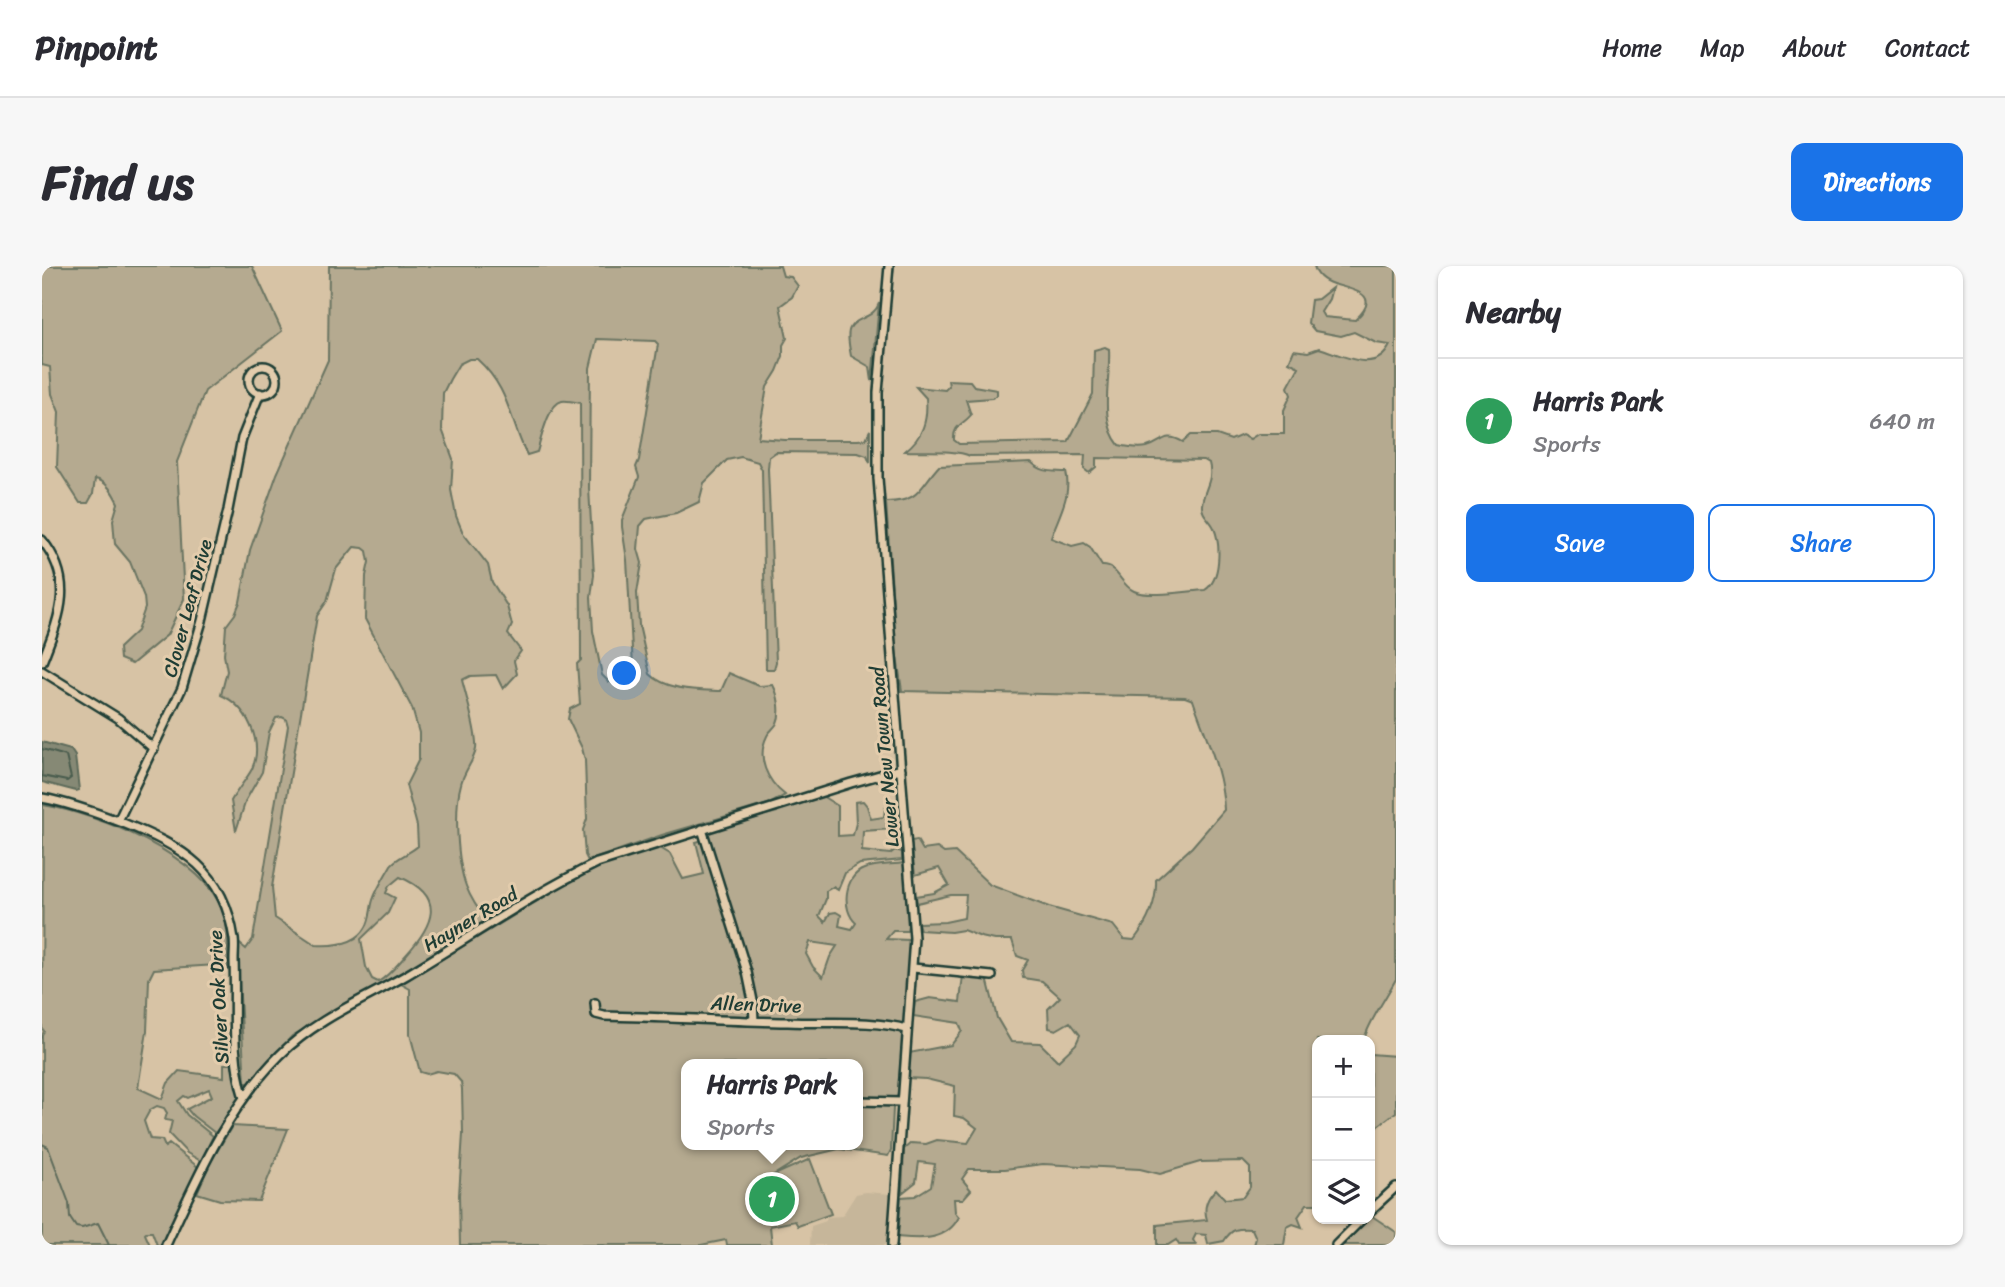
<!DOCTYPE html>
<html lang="en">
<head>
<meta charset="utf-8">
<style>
  :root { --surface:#fff; --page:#f7f7f7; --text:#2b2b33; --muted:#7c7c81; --line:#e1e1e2; --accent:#1a73e8 }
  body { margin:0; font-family:Sriracha,sans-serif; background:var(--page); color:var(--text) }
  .controls { position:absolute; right:21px; bottom:21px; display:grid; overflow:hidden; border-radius:14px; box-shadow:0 2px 5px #0004 }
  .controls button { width:63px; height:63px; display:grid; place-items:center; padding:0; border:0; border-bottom:2px solid var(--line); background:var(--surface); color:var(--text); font:35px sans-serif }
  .you { position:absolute; left:583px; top:408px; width:24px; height:24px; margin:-18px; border:5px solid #fff; border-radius:50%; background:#1a73e8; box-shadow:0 0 0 10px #1a73e833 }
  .badge { display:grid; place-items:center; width:46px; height:46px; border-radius:50%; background:var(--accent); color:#fff; font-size:23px; font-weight:700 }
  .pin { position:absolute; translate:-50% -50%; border:4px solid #fff; box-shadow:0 2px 7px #0006 }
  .popup { position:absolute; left:639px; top:793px; width:182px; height:91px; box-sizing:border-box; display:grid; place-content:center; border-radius:14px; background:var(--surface); filter:drop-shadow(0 2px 5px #0005); font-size:23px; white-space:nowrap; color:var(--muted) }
  .popup b { font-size:26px; color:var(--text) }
  .popup::after { content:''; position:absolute; left:50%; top:100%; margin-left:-14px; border:14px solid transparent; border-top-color:var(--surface) }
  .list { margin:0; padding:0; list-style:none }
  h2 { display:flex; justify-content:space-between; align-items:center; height:91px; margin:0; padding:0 28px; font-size:30px }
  h2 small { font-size:23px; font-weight:400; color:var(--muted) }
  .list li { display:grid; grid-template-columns:46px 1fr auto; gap:21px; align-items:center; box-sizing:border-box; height:126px; padding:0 28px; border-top:2px solid var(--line) }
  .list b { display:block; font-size:26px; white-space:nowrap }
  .list p { margin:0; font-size:23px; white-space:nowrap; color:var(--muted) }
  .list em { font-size:23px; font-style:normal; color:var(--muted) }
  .actions { display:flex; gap:14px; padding:21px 28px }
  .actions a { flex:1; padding:16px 0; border:2px solid var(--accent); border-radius:14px; text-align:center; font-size:24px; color:var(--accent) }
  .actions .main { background:var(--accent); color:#fff }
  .icon { flex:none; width:38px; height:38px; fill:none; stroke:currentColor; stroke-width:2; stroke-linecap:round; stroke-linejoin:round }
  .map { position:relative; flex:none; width:1354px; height:979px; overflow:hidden; border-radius:14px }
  header { display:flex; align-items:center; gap:42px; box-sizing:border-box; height:98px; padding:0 35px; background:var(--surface); border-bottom:2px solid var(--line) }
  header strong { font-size:33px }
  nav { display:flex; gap:38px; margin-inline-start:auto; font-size:24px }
  .intro { display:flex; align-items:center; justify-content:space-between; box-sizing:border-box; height:168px; padding:0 42px }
  h1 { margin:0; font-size:49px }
  .button { padding:18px 32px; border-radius:14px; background:var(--accent); color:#fff; font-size:24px; font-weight:700 }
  main { display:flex; gap:42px; padding:0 42px }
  aside { flex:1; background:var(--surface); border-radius:14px; box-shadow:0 2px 5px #0004 }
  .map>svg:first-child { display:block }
  .built { fill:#c6b69a }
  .green { fill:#b5aa90; stroke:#6a7462; stroke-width:2; fill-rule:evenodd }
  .water { fill:#868974; stroke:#5d6b5a; stroke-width:2 }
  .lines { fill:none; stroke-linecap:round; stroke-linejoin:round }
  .shore { stroke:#485b4e; stroke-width:2 }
  .stream { stroke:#5d6b5a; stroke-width:2 }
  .minor-casing { stroke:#1f3d34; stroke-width:12 }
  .minor { stroke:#e3ccac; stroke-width:7 }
  .labels { text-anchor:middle; stroke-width:6; stroke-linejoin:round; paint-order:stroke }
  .street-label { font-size:19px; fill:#1f3d34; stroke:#e3ccac }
</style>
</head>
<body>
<header>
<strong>Pinpoint</strong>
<nav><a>Home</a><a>Map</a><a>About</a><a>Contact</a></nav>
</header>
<div class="intro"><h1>Find us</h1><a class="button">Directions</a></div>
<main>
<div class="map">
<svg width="1354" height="979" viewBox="0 0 1354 979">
  <rect width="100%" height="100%" fill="#d7c3a5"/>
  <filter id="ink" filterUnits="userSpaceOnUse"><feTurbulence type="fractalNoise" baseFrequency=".0143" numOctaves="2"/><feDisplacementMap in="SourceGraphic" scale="14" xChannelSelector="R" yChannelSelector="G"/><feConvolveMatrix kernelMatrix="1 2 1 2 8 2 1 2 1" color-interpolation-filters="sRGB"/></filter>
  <g filter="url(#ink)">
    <path class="built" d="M 824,926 L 849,928 L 846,979 L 768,979 L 769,960 L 784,955 L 785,951 L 800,950 L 814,928 Z"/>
    <path class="green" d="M 0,0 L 210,0 L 240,65 L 163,125 L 135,196 L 142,333 L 125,369 L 90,398 L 78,393 L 77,382 L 95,365 L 103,342 L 102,331 L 88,296 L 73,278 L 71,254 L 76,237 C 71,227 65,215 53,213 L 51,228 L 46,237 L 38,237 L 15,201 L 17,146 L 10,128 L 8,101 L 0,99 Z
      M 287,0 L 738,0 L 741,10 L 749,11 L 756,20 L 750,31 L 738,40 L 745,72 L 741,79 L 741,90 L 735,105 L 725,121 L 716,172 L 743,174 L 816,174 L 824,173 L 828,164 L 828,197 L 825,190 L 816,187 L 734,186 L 727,191 L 726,203 L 734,396 L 732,403 L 724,403 L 720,204 L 716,196 L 699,191 L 685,194 L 662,217 L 657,236 L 634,247 L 604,253 L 598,260 L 596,283 L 600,297 L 595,327 L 597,359 L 608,408 C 625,425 657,424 679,425 L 687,407 L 717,420 L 731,419 C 736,428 740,446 735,457 C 733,462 727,465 725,470 C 714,492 725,515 743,529 L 729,537 L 620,569 L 546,595 L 543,589 L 541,564 L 545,553 L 543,494 L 540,482 L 526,453 L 528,443 L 538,438 L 535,398 L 539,394 L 538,137 C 533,136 525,134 520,135 C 506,138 499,174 495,186 L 485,189 C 467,153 468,123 435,93 L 427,93 L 417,98 L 408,113 L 401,127 L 400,163 L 411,193 L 409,224 L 414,250 L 421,267 L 446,299 L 450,316 L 465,340 L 470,359 L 466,368 L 479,385 L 472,395 L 475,408 L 461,423 L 454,409 L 428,410 L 420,414 C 424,430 436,469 434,483 C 432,495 422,505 419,518 C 412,542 415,595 424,620 C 429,633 437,645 446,656 L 250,770 L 207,817 L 203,817 L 195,679 L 198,678 L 204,683 L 211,673 L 246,460 L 244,453 L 240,451 L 234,452 L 227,466 L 220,506 L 204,534 L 194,565 L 189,535 C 195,524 204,514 210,503 C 222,476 205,440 179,429 L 185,405 L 182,389 L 184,360 L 193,348 L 198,336 L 208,284 L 235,208 L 286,94 ZM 555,73 L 613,75 L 616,78 L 597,194 L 594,201 L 597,211 L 580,254 L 580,261 L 585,294 L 591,401 L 586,416 L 567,416 L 560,409 L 551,365 L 549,331 L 552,309 L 547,222 L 548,102 ZM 312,281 L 321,282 L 325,285 L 327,296 L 324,310 L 323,353 L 370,442 L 377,467 L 377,493 L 364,519 L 375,560 L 376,580 C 368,587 354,592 349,599 C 343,610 335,622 331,634 C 328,643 329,653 324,661 C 315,678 292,680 274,679 L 233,652 L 230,621 L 275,350 L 285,335 L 294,303 ZM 358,611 C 405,631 391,659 364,689 C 355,699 348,709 336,716 L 330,713 L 324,701 L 319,673 L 346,647 L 353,632 L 344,627 L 347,620 Z
      M 1272,0 L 1354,0 L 1354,713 C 1345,730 1326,757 1322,774 L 1275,774 L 1275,938 L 1265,938 L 1256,951 L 1260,961 L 1251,958 L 1245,961 L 1242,979 L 1212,979 L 1214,972 L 1210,963 C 1196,962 1190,962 1182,975 L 1166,978 L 1164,969 L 1154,968 L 1151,974 L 1154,979 L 1137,979 L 1134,974 L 1126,979 L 1115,979 L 1115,959 L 1165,954 C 1161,941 1165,932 1174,923 L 1183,933 L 1201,931 L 1208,921 L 1208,902 L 1201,895 L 1158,896 L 1118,908 L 1098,903 L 1001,898 L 963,903 L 927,903 L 920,913 L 929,924 L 921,933 L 912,933 L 913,946 L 917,951 C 904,976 878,973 856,971 L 859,931 L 873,930 L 889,920 L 893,898 L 877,896 L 874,916 L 860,927 L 862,883 L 869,877 L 884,878 L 895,874 L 926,877 L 935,862 L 922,852 L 912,850 L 913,820 L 884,813 L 865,812 L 867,787 L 909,779 L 920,765 L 917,757 L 871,750 L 873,736 L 888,732 L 918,736 L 921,709 L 945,712 L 955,752 L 969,776 L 998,777 L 1016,795 L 1034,778 L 1038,769 L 1028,756 L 1014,764 L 1007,762 L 1006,743 L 1018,731 L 1000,715 L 981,712 L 980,704 L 986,694 L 975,690 L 970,674 L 953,674 L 939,671 L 921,664 L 909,666 L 878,664 L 876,657 L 903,656 L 922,652 L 924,629 L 909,629 L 875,637 L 874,630 L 892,627 L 907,619 L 897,602 L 873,609 L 869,575 L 875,574 L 881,584 L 895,582 L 902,587 L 913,586 L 948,619 L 1007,641 L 1071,659 L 1082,673 L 1092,674 C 1105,657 1115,636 1114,614 L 1150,581 L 1182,544 C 1181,506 1163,469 1151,434 L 1143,431 L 860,425 L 854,384 L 844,236 C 878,236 877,222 897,200 L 989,196 C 1001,207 1009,205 1024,206 C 1030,230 1016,250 1009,272 L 1030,280 L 1042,277 L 1048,281 L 1060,300 C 1076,299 1078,319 1092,325 C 1107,332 1146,325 1163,324 C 1179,314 1179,279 1172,262 C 1169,254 1159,249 1160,239 C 1161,224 1172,215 1167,197 L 1162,194 L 1054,192 L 1054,201 L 1047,207 L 1042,203 L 1043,189 L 928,190 C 914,183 881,186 863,185 C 881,171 886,154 884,132 L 874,121 L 903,124 L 907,120 L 906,114 L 928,115 L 932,120 L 955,124 L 955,129 L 950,132 L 924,134 L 929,149 C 921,159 911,159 912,174 L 917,178 L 1026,176 L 1051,128 L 1052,84 L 1063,81 L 1067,83 C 1069,115 1056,153 1077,179 C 1086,181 1096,183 1105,181 C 1121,177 1122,165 1141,176 L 1149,169 L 1175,169 L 1189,174 L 1200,169 L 1208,173 L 1216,168 L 1242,168 L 1242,144 L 1249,129 L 1246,121 L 1257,101 L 1247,96 L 1252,84 L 1266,86 L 1277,82 C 1299,88 1334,110 1348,79 L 1334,77 L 1312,66 L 1299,70 L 1273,65 L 1266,57 L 1269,34 L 1276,33 L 1290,22 L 1287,33 L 1279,46 L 1282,51 L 1313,54 C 1342,27 1310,24 1291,18 C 1282,15 1274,9 1272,0 Z
      M 837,37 L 830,115 L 828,101 L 809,90 C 808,83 804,69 808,62 C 813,51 832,53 837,37 Z
      M 780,530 L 796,540 L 796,570 L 811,569 L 814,557 L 813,536 L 821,535 L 825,540 L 829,553 L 842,551 L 843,542 L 855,540 L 855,550 L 850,563 L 821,565 L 820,585 L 848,588 L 853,584 L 860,586 L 860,594 L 818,598 L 803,607 L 796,624 L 791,621 L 784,625 L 784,633 L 777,650 L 783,656 L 788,647 L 794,646 L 799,649 L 797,660 L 810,663 L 814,657 C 799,644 802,610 822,603 C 834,598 850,599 862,597 L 867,654 L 865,665 L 851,665 L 844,673 L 867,674 L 868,698 L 855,834 L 816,833 L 816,798 L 644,798 L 644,879 L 816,879 L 816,837 L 848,838 L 851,842 L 849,884 L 846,890 L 797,883 L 759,892 L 730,910 L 768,893 L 789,948 L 756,960 L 753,955 L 728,960 L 730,979 L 685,979 L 684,974 L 659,979 L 418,979 L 417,929 L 421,868 L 420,823 L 419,816 L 412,808 L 395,805 L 385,808 L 378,806 L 368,768 L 368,723 L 359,718 L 543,606 L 566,596 L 618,582 L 628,588 L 641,613 L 662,608 L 654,576 L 661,574 L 714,752 L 664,565 L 735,546 L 740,541 ZM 768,676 L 795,680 L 788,691 L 781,711 L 771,701 L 764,688 Z
      M 1,539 C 56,548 161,589 181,646 C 188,666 185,683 186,704 L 175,699 L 112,703 L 107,713 L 105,765 L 96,822 L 120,833 L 126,817 L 137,805 L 182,811 L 182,798 L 191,798 L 197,827 L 196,835 L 173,867 L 151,850 L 145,843 L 170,830 L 167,823 L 146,832 L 142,830 L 136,835 L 145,849 L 171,870 L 159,895 L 145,887 L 127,868 L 130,855 L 123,854 L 125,847 L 122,842 L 115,840 L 108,844 L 102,855 L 108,873 L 120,874 L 123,881 L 127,878 L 156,901 L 120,979 L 115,979 L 110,966 L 105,966 L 103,968 L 108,979 L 0,979 L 0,770 L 2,765 L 0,762 Z
      M 1328,788 L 1354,790 L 1354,846 L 1328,866 Z
      M 190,860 L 246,863 L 217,935 L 178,934 L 155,927 L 167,899 Z
      M 1330,950 L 1354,966 L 1354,979 L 1300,979 Z"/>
    <path class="water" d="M 0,476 L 29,484 L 33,490 L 37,524 L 34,525 L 0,516 Z"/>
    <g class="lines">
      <path class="shore" d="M 0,483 L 24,490 L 29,512 L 25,515 L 0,510"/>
      <path class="stream" d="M 0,878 L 6,881 L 27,937 L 28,952 L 34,961 L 40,962 L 56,957 L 67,979"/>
      <g class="minor-casing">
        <path id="minor" d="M 847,0 L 836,126 L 836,212 L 872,672 L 850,979
          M207 114a14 14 0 1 1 28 0a14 14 0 1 1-28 0Z
          M 0,274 C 34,316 17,352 0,396
          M 0,405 L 76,452 L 112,483
          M 0,532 C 28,537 55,547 81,557 C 141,581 182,604 192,673 C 193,680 192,687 192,694 C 194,740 188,788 202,832
          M 76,555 L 140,422 L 160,355 L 186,244 L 200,172 L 218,127
          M 660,563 L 705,706 L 711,735 L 712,755
          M 871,702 L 950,710
          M 553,737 L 554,748 L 562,750 C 623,751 685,755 746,756 C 787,758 826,753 865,763
          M 816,835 L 859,836
          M 1328,945 L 1354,921
          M 124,979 C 155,912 185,842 238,789 C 273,754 321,734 363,710 C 427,672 489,629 555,597 L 809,517 L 859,503
          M 1294,979 L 1320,953"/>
      </g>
      <use href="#minor" class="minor"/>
    </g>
  </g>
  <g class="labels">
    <g class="street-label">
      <text transform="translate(145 342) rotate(-75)" y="7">Clover Leaf Drive</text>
      <text transform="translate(842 491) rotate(-95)" y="7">Lower New Town Road</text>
      <text transform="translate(428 653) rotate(-31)" y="7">Hayner Road</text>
      <text transform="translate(176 731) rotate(-93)" y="7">Silver Oak Drive</text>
      <text transform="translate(714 738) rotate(2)" y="7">Allen Drive</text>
    </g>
  </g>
</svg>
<div class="controls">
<button>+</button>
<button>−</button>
<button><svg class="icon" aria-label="layers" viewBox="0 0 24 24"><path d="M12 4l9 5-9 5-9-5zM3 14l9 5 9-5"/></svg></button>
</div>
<div class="you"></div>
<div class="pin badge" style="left:730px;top:933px;background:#2e9e5b">1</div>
<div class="popup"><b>Harris Park</b>Sports</div>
</div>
<aside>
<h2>Nearby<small></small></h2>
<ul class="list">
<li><span class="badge" style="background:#2e9e5b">1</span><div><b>Harris Park</b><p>Sports</p></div><em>640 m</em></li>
</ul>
<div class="actions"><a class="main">Save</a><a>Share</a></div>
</aside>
</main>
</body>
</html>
